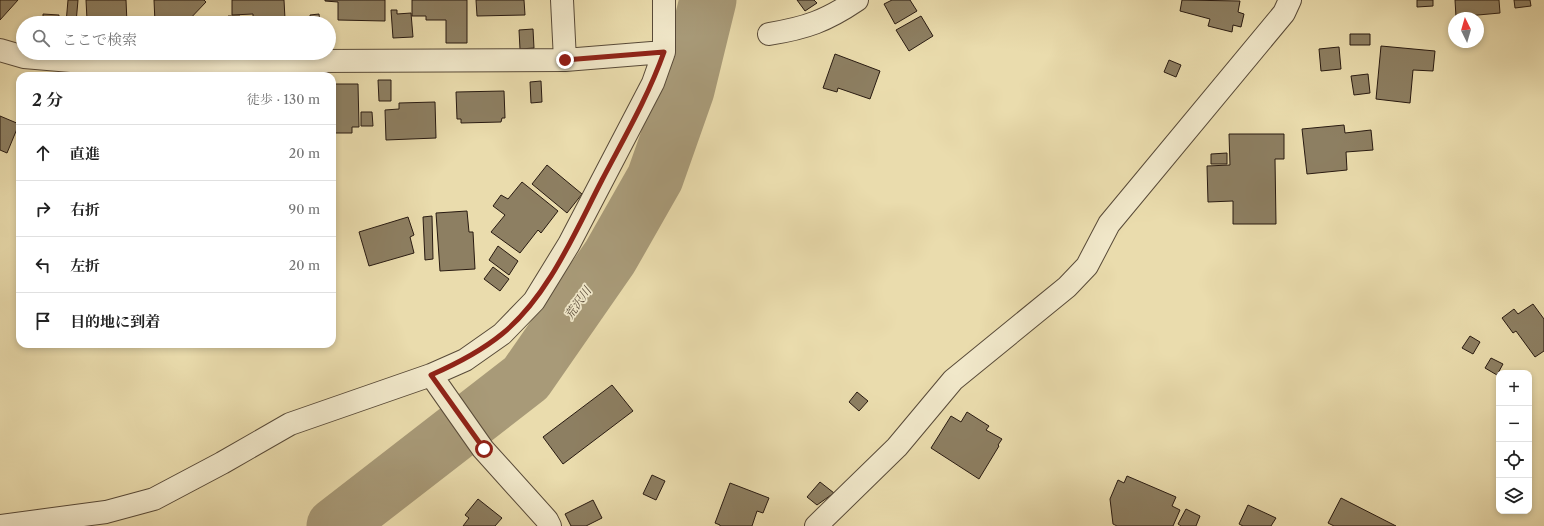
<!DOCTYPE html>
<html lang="ja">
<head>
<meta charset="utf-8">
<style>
  :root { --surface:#fff; --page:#f2f2f2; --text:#222; --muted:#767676; --line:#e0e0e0 }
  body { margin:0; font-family:"Libre Caslon Text","Noto Serif JP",serif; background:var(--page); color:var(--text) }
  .controls { position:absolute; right:12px; bottom:12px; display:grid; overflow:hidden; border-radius:8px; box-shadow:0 2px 6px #0003 }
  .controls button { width:36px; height:36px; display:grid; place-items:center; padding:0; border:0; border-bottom:1px solid var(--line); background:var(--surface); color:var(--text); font:20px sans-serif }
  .compass { position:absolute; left:1448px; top:12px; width:36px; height:36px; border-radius:50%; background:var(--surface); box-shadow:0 2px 6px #0003; rotate:355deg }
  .stop { position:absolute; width:12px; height:12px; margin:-9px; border:3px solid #8f2418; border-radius:50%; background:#fff }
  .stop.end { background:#8f2418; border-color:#fff; box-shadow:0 1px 4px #0008 }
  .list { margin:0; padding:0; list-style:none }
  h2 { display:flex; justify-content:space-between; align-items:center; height:52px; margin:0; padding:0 16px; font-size:17px }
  h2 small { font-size:13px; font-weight:400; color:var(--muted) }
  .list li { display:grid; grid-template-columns:26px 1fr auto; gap:12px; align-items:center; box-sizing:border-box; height:56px; padding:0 16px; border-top:1px solid var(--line) }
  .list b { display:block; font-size:15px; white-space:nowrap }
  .list em { font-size:13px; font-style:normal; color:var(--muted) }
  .icon { flex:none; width:22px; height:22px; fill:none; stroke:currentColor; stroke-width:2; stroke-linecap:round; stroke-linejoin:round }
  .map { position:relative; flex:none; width:1544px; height:526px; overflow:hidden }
  .search { position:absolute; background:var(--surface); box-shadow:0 2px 6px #0003; left:16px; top:16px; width:320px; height:44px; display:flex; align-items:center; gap:10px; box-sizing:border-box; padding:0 14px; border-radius:22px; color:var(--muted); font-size:15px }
  .panel { position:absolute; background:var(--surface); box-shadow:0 2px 6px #0003; left:16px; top:72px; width:320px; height:276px; border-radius:12px }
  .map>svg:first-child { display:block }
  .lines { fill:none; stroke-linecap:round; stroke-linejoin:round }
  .river { stroke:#a89a78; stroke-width:57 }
  .building { fill:#8d7f62; stroke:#281a11 }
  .minor-casing { stroke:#584a38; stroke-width:24 }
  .minor { stroke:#f1e8ca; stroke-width:22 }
  .route { stroke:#8f2418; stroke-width:5 }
  .labels { text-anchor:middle; stroke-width:3.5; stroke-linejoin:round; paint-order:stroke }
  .water-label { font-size:12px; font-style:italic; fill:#5b4d3a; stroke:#f1e8ca }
</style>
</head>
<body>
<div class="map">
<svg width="1544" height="526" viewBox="0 0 1544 526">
  <rect width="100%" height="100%" fill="#eadcad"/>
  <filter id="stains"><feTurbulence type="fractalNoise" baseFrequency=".005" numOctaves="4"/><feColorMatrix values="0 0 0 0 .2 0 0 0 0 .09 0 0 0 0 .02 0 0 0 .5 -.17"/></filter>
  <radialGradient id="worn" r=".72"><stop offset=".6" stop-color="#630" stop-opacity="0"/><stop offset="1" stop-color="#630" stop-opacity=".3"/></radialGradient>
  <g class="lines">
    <path class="river" d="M 335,526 L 526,378 L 610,257 L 655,178 L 686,90 L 708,0"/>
  </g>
  <path class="building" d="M 0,0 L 18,0 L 0,20 Z
    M 68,0 L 78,0 L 76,23 L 66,23 Z
    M 86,0 L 126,0 L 127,23 L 110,23 L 110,20 L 87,20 Z
    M 154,0 L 204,0 L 206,2 L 186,23 L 155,23 Z
    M 232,0 L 284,0 L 285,19 L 253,20 L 253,14 L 232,15 Z
    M 325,0 L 385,0 L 385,21 L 338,20 L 338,2 L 325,1 Z
    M 412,0 L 467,0 L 467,43 L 446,43 L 446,20 L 426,20 L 426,16 L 412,16 Z
    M 476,0 L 524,0 L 525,15 L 477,16 Z
    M 797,0 L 814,0 L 817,3 L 805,11 Z
    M 892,0 L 910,0 L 917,11 L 895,24 L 884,4 Z
    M 1182,0 L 1240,1 L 1238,12 L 1244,14 L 1241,27 L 1233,25 L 1232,32 L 1208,26 L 1210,19 L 1180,11 Z
    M 1417,0 L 1433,0 L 1433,6 L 1417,7 Z
    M 1455,0 L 1499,0 L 1500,13 L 1456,17 Z
    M 1514,0 L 1530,0 L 1531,6 L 1515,8 Z
    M 391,10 L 397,10 L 397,14 L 411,13 L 413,37 L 393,38 Z
    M 43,14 L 59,15 L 58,23 L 43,23 Z
    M 319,14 L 320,23 L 310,23 L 310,15 Z
    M 228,16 L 240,16 L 240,23 L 228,23 Z
    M 921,16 L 933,36 L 909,51 L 896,30 Z
    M 533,29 L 534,48 L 520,49 L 519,30 Z
    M 1350,34 L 1370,34 L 1370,45 L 1350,45 Z
    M 1381,46 L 1435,51 L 1433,71 L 1413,70 L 1410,103 L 1376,99 Z
    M 1339,47 L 1341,69 L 1321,71 L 1319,49 Z
    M 835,54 L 880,71 L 870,99 L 838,88 L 837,92 L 823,88 Z
    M 1169,60 L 1181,65 L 1176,77 L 1164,72 Z
    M 1368,74 L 1370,93 L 1354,95 L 1351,76 Z
    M 378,80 L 391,80 L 391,101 L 379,101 Z
    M 541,81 L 542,102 L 531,103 L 530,82 Z
    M 334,84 L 358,84 L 359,127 L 352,127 L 352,133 L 332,133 L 332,92 L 334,92 Z
    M 504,91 L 505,118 L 502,118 L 501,122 L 461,123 L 461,119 L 457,119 L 456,92 Z
    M 435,102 L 436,138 L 386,140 L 385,110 L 399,109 L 399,103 Z
    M 361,112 L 372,112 L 373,126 L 361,126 Z
    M 0,116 L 19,124 L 7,153 L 0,150 Z
    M 1344,125 L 1345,133 L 1371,130 L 1373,150 L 1346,152 L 1347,170 L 1307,174 L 1302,129 Z
    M 1229,134 L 1284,134 L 1284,159 L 1275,159 L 1276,224 L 1233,224 L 1233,201 L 1208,202 L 1207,166 L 1230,165 Z
    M 1227,153 L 1227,164 L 1211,164 L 1211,154 Z
    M 547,165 L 582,194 L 567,213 L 532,184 Z
    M 522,182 L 558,211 L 541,233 L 538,230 L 520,253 L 491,232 L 505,215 L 493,206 L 501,195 L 508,199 Z
    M 467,211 L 469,232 L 473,232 L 475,269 L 440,271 L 436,213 Z
    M 432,216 L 433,259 L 425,260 L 423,217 Z
    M 408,217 L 414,235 L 410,237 L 414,253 L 369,266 L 359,232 Z
    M 498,246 L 518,261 L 509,275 L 489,260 Z
    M 493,267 L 509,279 L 500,291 L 484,279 Z
    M 1533,304 L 1544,319 L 1544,351 L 1535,357 L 1516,331 L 1513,333 L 1502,318 L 1514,309 L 1518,314 Z
    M 1470,336 L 1480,342 L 1473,354 L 1462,348 Z
    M 1491,358 L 1503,364 L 1497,375 L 1485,368 Z
    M 612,385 L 633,411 L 563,464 L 543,437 Z
    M 857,392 L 868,401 L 859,411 L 849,402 Z
    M 967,412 L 989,426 L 986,430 L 1002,439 L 998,445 L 999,446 L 979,479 L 931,448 L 951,416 L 961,422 Z
    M 652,475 L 665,481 L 656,500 L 643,494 Z
    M 1127,476 L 1176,497 L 1172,506 L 1180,510 L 1173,526 L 1117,526 L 1113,524 L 1110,499 L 1118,480 L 1124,483 Z
    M 820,482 L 834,493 L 817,505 L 807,497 Z
    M 730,483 L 769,498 L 763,513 L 757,511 L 752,526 L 720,526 L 720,525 L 715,523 Z
    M 1341,498 L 1396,526 L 1334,526 L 1328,523 Z
    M 478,499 L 502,518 L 495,526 L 463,526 L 469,518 L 465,515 Z
    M 593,500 L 602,518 L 586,526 L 571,526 L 565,514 Z
    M 1248,505 L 1276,518 L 1271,526 L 1243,526 L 1239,524 Z
    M 1186,509 L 1200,516 L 1196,526 L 1181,526 L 1178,524 Z"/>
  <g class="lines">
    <g class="minor-casing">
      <path id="minor" d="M 562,0 L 565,60
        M 769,34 C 806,28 826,21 857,0
        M 0,50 L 24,57 L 83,62 L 565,60 L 664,52
        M 431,375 L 483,449 L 547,520 L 550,526
        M 0,526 L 106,512 L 154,499 L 222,463 L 290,424 L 431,375 L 465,360 L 502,334 L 534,301 L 569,244 L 653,83 L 664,52 L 664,0
        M 816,526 L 897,447 L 953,380 L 1067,287 L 1087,266 L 1109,224 L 1284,13 L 1290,0"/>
    </g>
    <use href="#minor" class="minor"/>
  </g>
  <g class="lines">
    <path class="route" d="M 484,449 L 431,375 C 456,364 480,352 502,334 C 548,297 575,232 602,180 C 624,138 648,97 664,52 L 565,60"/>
  </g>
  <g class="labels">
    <g class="water-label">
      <text transform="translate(578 303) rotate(-55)" y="4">荒沢川</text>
    </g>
  </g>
  <rect width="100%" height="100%" filter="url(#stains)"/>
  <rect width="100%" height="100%" fill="url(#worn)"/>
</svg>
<div class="controls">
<button>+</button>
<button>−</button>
<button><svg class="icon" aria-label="locate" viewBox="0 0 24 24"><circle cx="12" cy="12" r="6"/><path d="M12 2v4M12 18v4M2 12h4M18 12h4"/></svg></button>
<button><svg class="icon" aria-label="layers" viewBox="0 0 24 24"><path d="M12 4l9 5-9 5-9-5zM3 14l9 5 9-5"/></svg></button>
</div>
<svg class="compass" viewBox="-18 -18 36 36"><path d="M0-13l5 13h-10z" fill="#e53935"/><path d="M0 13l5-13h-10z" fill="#767676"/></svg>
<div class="stop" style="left:484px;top:449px"></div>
<div class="stop end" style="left:565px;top:60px"></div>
<div class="search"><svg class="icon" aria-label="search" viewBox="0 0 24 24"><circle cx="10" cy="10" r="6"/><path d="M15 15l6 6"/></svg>ここで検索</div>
<section class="panel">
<h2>2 分<small>徒歩 · 130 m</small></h2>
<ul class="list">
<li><svg class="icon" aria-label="ahead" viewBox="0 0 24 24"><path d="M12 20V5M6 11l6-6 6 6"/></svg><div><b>直進</b></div><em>20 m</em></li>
<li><svg class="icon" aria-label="right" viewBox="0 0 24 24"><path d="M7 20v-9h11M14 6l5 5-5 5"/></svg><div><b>右折</b></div><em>90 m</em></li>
<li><svg class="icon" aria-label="left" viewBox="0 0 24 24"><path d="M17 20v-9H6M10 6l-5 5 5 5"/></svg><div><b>左折</b></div><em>20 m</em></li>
<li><svg class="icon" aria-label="arrive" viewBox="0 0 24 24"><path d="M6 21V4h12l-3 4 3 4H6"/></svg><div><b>目的地に到着</b></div></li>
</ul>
</section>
</div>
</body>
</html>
